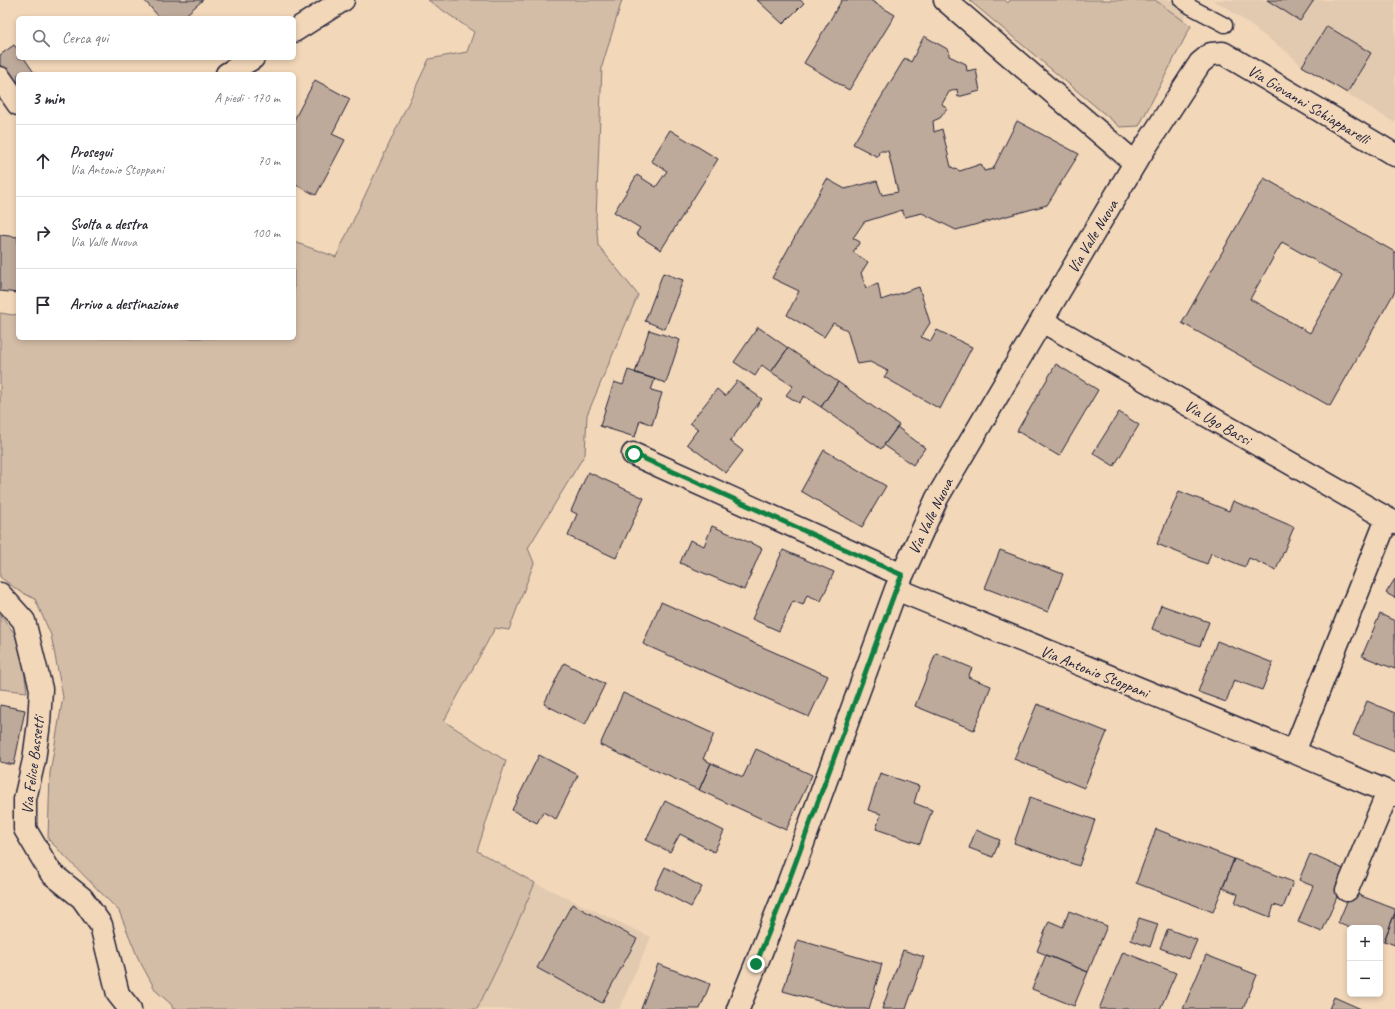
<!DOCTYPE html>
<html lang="it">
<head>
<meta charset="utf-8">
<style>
  :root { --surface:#fff; --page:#f2f2f3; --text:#2b2b33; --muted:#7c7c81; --line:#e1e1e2 }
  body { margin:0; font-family:Caveat,sans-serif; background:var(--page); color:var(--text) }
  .controls { position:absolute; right:12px; bottom:12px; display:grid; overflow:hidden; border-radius:6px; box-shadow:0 2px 6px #0003 }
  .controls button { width:36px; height:36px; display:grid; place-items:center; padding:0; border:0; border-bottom:1px solid var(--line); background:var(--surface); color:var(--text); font:20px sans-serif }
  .stop { position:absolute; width:12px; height:12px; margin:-9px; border:3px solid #0b8043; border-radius:50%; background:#fff }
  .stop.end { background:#0b8043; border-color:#fff; box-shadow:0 1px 4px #0008 }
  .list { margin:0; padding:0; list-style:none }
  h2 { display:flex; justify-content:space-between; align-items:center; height:52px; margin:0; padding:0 16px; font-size:17px }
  h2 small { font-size:13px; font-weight:400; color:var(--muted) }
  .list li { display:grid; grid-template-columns:26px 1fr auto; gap:12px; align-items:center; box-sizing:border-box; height:72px; padding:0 16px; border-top:1px solid var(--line) }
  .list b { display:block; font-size:15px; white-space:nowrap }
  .list p { margin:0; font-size:13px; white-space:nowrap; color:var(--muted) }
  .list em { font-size:13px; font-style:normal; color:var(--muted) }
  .icon { flex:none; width:22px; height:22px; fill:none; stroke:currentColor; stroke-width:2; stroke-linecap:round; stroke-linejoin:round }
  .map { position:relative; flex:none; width:1395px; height:1009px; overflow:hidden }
  .search { position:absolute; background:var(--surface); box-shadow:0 2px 6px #0003; left:16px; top:16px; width:280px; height:44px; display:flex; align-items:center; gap:10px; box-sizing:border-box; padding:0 14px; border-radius:6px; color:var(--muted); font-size:15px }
  .panel { position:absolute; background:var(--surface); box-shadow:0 2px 6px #0003; left:16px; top:72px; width:280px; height:268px; border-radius:6px }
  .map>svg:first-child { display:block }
  .built { fill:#e2cab0 }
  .green { fill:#d4bda7; stroke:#7b7071 }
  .building { fill:#beaa9a; stroke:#22223b; fill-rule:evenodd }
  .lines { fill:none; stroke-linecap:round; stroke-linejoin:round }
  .service-casing { stroke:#22223b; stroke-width:17 }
  .minor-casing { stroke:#22223b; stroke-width:25 }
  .service { stroke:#f2d7b9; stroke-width:14 }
  .minor { stroke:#f2d7b9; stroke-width:22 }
  .route { stroke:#0b8043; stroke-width:5 }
  .labels { text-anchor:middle; stroke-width:3; stroke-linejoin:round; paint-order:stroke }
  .street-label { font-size:16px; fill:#22223b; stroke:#f2d7b9 }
</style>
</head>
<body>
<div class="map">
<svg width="1395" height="1009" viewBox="0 0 1395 1009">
  <rect width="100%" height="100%" fill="#f2d7b9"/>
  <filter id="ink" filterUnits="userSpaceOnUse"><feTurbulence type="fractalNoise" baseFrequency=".025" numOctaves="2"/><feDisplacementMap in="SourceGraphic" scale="8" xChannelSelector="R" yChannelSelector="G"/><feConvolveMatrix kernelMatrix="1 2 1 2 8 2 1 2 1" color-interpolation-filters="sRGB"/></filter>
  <g filter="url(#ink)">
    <path class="built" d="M 1155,0 L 1197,0 L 1183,20 Z
      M 1213,0 L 1395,0 L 1395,123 L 1302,66 L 1288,53 L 1227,8 Z
      M 535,883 L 651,937 L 619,1009 L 477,1009 L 504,954 Z"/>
    <path class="green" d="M 428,0 L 622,0 L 602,66 L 596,218 L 598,245 L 638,295 L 587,415 L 585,454 L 528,548 L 534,563 L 509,630 L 495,628 L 444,721 L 506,761 L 477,851 L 535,883 L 504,954 L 477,1009 L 173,1009 L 171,1004 L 156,991 L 138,958 L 119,911 L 48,839 L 50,773 L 63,697 L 51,635 L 35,599 L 19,591 L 0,577 L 0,313 L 13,315 L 18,314 L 18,338 L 294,338 L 294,242 L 336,257 L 429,59 L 467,52 L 474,32 Z
      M 969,0 L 1005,0 L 1008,3 L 1010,0 L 1155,0 L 1191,26 L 1139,126 L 1120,127 Z
      M 0,614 L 20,641 L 27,692 L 0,689 Z"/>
    <path class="building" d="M 144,0 L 203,0 L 182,18 L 160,18 Z
      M 757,0 L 800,0 L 804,3 L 783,24 Z
      M 842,0 L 870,0 L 895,15 L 849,90 L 804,63 Z
      M 1267,0 L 1314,0 L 1300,21 Z
      M 1327,26 L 1371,53 L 1347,93 L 1302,66 Z
      M 924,36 L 949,50 L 949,56 L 966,64 L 967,71 L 976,69 L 980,91 L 958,97 L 957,89 L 949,92 L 942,104 L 947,109 L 940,118 L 933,121 L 934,132 L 942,129 L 951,167 L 960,171 L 981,164 L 984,171 L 993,169 L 1017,121 L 1079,154 L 1047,205 L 956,230 L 922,213 L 905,217 L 902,210 L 864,222 L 853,238 L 860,242 L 853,252 L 868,262 L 861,273 L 866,288 L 878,284 L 881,300 L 919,287 L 930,323 L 921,337 L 931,341 L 937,330 L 972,347 L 940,409 L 884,377 L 888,371 L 870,362 L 857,364 L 847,330 L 833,323 L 824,337 L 787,315 L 799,291 L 772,278 L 827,179 L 845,189 L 877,181 L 882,195 L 898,192 L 888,151 L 879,151 L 878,157 L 853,144 L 905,58 L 911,62 Z
      M 14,45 L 18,50 L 18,58 L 24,58 L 35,74 L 18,74 L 18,95 L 0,70 L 0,55 Z
      M 315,80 L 350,99 L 332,134 L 345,140 L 316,195 L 294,184 L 294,120 Z
      M 670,130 L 718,159 L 661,250 L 636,234 L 640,228 L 614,212 L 637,175 L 656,187 L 667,171 L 651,161 Z
      M 1264,178 L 1395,252 L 1395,291 L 1330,406 L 1182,323 ZM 1282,242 L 1342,276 L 1310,333 L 1250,299 Z
      M 0,235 L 18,237 L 18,293 L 0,291 Z
      M 663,273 L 683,280 L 665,329 L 645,321 Z
      M 758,327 L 788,348 L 771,372 L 762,365 L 755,376 L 734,362 Z
      M 649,330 L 680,340 L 666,383 L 635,373 Z
      M 788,348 L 838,382 L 821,407 L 804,396 L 799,403 L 786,395 L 793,386 L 771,372 Z
      M 1056,364 L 1098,390 L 1059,456 L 1017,431 Z
      M 628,370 L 655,379 L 651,390 L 662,393 L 652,425 L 640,420 L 635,437 L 600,426 L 614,382 L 623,385 Z
      M 737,381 L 762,399 L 730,441 L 743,451 L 726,473 L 687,444 L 698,429 L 690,423 L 717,389 L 725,396 Z
      M 838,382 L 899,425 L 881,449 L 821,407 Z
      M 1119,412 L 1139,425 L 1114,466 L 1093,453 Z
      M 897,427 L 925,448 L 913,465 L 884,445 Z
      M 824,450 L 886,486 L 862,527 L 801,491 Z
      M 588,472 L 644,498 L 616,558 L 568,536 L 577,514 L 571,511 Z
      M 1179,491 L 1229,511 L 1233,501 L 1294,527 L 1276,570 L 1249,558 L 1245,567 L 1211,553 L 1207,564 L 1157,544 Z
      M 712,526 L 762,548 L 744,590 L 680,563 L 690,540 L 704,546 Z
      M 783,550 L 834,572 L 821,601 L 807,595 L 803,605 L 793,601 L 779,631 L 752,619 Z
      M 1000,550 L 1063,574 L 1048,612 L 985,588 Z
      M 1395,579 L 1395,598 L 1386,593 Z
      M 661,602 L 828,676 L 809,717 L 643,644 Z
      M 1161,605 L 1209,622 L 1200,646 L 1152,629 Z
      M 1380,614 L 1395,621 L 1395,669 L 1362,656 Z
      M 1217,641 L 1273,663 L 1262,690 L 1234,680 L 1226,702 L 1198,692 Z
      M 936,653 L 972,668 L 968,677 L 991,686 L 974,730 L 915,706 Z
      M 564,663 L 605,684 L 585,725 L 544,704 Z
      M 623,693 L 714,734 L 703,759 L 711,763 L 699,790 L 600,745 Z
      M 1367,701 L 1395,713 L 1395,752 L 1353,735 Z
      M 1037,704 L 1107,732 L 1084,788 L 1014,759 Z
      M 0,705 L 25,710 L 14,765 L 0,762 Z
      M 756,749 L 812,775 L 786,830 L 699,790 L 711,763 L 743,777 Z
      M 539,755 L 578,775 L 556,819 L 543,812 L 537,823 L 512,810 Z
      M 880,773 L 919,786 L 914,803 L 932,810 L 920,844 L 876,829 L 881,814 L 868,810 Z
      M 1030,797 L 1095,820 L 1079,866 L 1014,843 Z
      M 665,801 L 724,831 L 714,852 L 680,834 L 670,852 L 646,840 Z
      M 1156,829 L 1234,859 L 1213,912 L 1136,883 Z
      M 976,830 L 1000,840 L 993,857 L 969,848 Z
      M 1310,854 L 1348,871 L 1322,932 L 1298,922 L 1313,886 L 1299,880 Z
      M 1234,859 L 1293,882 L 1283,908 L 1274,905 L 1270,917 L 1235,903 L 1238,894 L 1223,888 Z
      M 665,867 L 702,887 L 691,907 L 655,888 Z
      M 1351,892 L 1395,909 L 1395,913 L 1384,941 L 1380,940 L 1380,928 L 1350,928 L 1338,923 Z
      M 572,904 L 637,939 L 602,1003 L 537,968 Z
      M 1069,911 L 1107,926 L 1088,972 L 1037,951 L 1049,921 L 1063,927 Z
      M 1395,913 L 1395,945 L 1384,941 Z
      M 1139,918 L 1158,924 L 1150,947 L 1131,940 Z
      M 1168,929 L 1197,940 L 1189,959 L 1160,948 Z
      M 798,940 L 882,964 L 869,1009 L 847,1009 L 783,991 Z
      M 903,950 L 924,957 L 906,1009 L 882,1009 Z
      M 1123,952 L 1176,973 L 1160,1009 L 1099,1009 Z
      M 1046,955 L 1088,972 L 1074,1006 L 1032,989 Z
      M 1206,955 L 1257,975 L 1243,1009 L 1183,1009 Z
      M 658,964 L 710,984 L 700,1009 L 641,1009 Z
      M 1334,997 L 1361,1009 L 1329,1009 Z"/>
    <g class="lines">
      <g class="service-casing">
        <path id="service" d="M 1181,0 L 1191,7 L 1225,25"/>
      </g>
      <g class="minor-casing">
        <path id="minor" d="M 945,0 L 1135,163
          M 294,31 L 343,0
          M 227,74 L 253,58
          M 0,78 L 18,104
          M 1042,321 L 1395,523
          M 633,454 L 902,575
          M 896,589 L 1294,752 L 1395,795
          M 0,594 L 24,621 L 41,689 L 39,723 L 34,760 L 25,799 L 25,829 L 51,873 L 82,898 L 101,925 L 118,994 L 130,1009
          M 1294,752 L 1387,519
          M 1347,890 L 1388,792
          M 738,1009 L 784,895 L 896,589 L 937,498 L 1135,163 L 1200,63 L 1211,54 L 1223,53 L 1395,155"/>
      </g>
      <use href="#service" class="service"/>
      <use href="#minor" class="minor"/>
    </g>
  </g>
  <g class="lines" filter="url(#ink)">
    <path class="route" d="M 634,454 L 902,575 L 896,589 L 784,894 L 756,964"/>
  </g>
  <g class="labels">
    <g class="street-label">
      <text transform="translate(1309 104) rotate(31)" y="6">Via Giovanni Schiapparelli</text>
      <text transform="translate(1092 236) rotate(-59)" y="6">Via Valle Nuova</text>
      <text transform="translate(1218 422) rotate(30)" y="6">Via Ugo Bassi</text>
      <text transform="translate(930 516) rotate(-64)" y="6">Via Valle Nuova</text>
      <text transform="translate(1095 671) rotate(22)" y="6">Via Antonio Stoppani</text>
      <text transform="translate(32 765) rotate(-83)" y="6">Via Felice Bassetti</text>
    </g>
  </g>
</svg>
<div class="controls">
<button>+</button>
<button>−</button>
</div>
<div class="stop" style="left:634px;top:454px"></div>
<div class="stop end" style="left:756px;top:964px"></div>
<div class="search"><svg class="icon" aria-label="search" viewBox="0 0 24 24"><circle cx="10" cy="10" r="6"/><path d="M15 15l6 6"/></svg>Cerca qui</div>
<section class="panel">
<h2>3 min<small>A piedi · 170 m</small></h2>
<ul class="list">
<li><svg class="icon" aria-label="ahead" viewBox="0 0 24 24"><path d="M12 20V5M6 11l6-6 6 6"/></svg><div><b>Prosegui</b><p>Via Antonio Stoppani</p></div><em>70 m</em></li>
<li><svg class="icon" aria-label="right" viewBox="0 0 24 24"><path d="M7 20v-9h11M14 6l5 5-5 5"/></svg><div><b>Svolta a destra</b><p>Via Valle Nuova</p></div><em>100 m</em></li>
<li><svg class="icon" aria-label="arrive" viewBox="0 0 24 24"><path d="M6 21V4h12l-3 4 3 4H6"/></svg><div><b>Arrivo a destinazione</b></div></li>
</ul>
</section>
</div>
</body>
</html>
